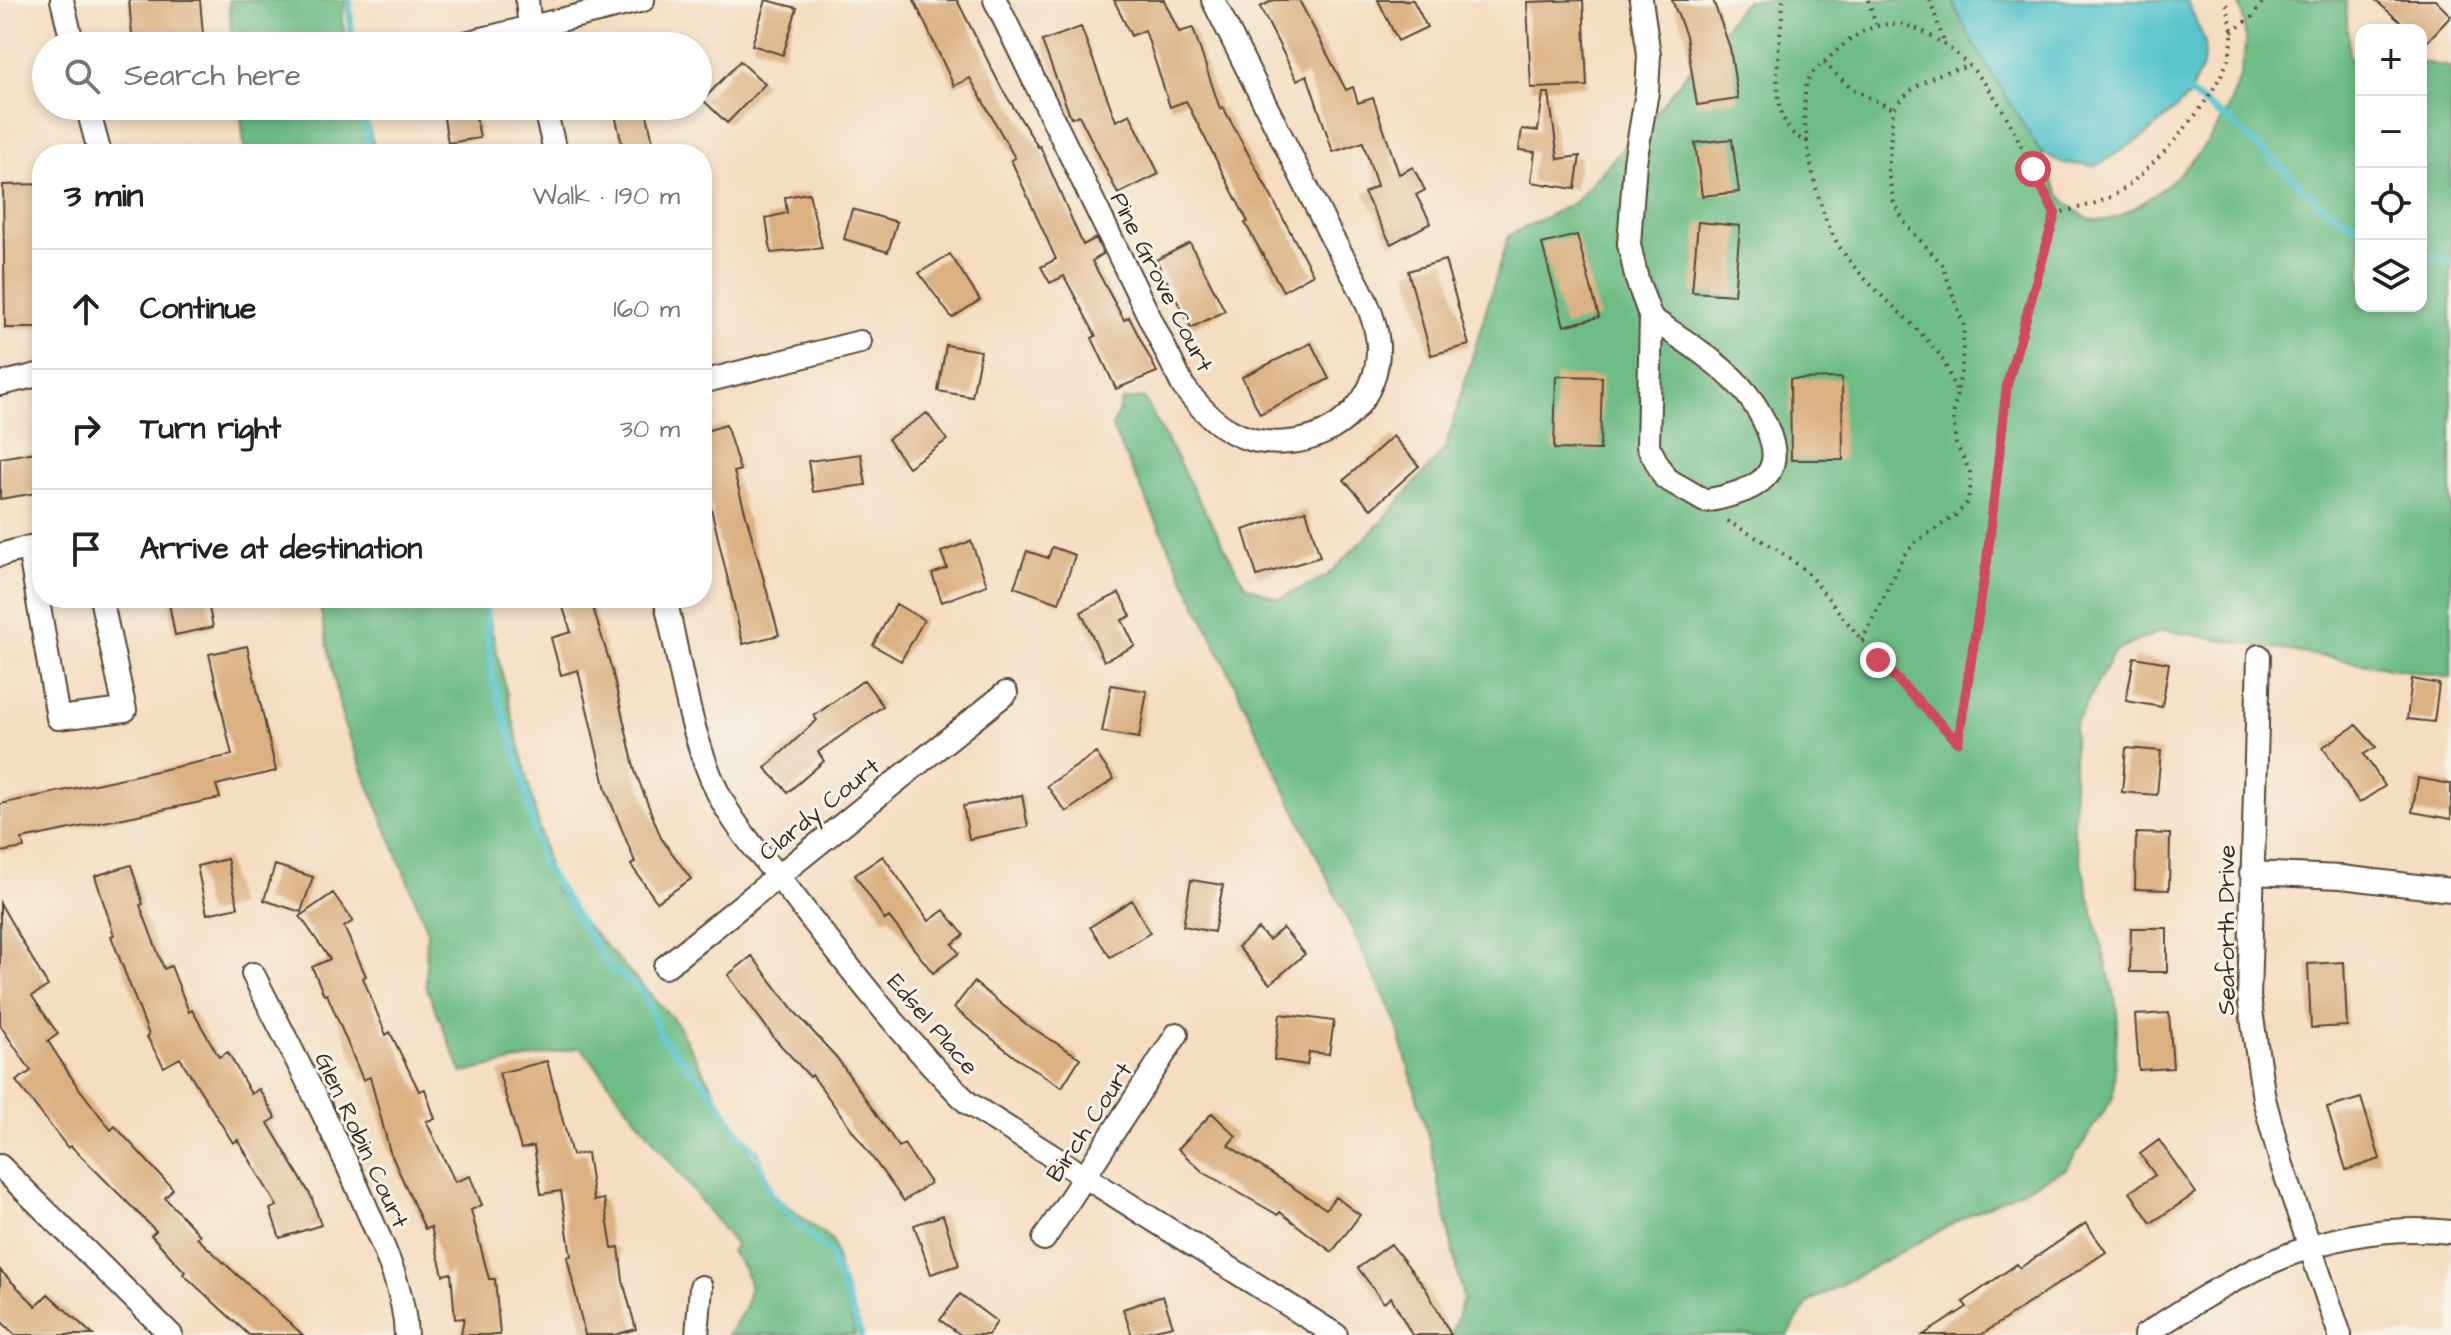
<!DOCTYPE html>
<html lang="en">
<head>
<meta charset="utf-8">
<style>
  :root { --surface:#fff; --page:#f6f6f6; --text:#222; --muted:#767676; --line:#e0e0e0 }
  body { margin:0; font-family:"Architects Daughter",sans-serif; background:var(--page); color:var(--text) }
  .controls { position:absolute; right:24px; top:24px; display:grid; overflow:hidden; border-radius:16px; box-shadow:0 4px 12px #0003 }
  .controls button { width:72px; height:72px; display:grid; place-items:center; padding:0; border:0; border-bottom:2px solid var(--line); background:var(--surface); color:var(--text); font:40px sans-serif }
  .stop { position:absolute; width:24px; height:24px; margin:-18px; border:6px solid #d1495b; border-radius:50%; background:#fff }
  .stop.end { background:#d1495b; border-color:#fff; box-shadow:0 2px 8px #0008 }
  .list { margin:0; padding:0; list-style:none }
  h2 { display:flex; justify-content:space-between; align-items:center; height:104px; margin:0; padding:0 32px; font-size:34px }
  h2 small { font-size:26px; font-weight:400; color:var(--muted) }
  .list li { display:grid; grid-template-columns:52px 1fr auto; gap:24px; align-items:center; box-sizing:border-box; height:120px; padding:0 32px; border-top:2px solid var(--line) }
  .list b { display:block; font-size:30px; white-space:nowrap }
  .list em { font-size:26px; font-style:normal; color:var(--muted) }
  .icon { flex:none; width:44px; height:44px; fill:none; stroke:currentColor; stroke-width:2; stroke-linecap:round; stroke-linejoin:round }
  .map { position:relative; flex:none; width:2451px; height:1335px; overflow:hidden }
  .search { position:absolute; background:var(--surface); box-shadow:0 4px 12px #0003; left:32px; top:32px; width:680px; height:88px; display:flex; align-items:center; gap:20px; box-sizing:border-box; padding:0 28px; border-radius:44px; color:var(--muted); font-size:30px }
  .panel { position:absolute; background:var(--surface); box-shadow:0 4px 12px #0003; left:32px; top:144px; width:680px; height:464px; border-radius:32px }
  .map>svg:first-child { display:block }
  .forest { fill:#6dbc86; stroke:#547352; stroke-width:2 }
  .water { fill:#58c5cc; stroke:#4a7875; stroke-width:2 }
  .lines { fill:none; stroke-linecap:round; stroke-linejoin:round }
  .stream { stroke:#58c5cc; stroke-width:7 }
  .building { fill:#dbb182 }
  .minor-casing { stroke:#574536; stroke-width:26 }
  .path { stroke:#574536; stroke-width:4; stroke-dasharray:2 6; stroke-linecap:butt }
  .minor { stroke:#fff; stroke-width:22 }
  .route { stroke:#d1495b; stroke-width:10 }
  .labels { text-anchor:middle; stroke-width:6; stroke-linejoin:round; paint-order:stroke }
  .street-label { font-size:24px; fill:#3b2a1e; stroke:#f7f3e8 }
</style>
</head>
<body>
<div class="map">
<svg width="2451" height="1335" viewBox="0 0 2451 1335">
  <rect width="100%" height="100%" fill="#f7f3e8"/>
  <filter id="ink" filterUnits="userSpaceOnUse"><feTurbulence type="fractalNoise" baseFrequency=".0125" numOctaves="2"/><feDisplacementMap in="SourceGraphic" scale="16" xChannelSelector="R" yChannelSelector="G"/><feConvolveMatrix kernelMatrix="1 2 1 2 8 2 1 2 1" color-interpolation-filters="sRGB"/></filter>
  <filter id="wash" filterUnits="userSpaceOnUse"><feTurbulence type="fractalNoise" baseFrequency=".006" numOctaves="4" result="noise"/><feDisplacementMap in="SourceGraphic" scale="32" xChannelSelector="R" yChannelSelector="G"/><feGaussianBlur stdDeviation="1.8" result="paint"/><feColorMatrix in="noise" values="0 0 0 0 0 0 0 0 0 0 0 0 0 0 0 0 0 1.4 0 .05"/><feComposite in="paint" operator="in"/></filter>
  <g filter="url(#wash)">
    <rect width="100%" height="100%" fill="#f4ddc0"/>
    <path class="forest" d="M 229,0 L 345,0 L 342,22 L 348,46 L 232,46 Z
      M 1746,0 L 1952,0 C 1976,52 2009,98 2038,147 C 2047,163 2052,188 2065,201 C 2070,206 2083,217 2090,219 C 2111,225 2129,211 2145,201 C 2206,162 2266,75 2238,0 L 2346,0 L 2349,57 L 2361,62 L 2361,306 L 2421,306 L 2421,62 L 2451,67 L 2451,678 L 2163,630 L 2114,652 L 2074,727 L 2074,835 L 2118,1011 L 2113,1098 L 2066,1169 L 1969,1215 L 1809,1302 L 1787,1335 L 1451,1335 L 1463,1299 L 1431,1147 L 1395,1019 L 1112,428 L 1122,401 L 1144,398 L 1245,585 L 1279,599 L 1327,576 L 1381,522 L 1445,449 L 1508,236 L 1574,203 L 1665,101 Z
      M 240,106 L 363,106 L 376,154 L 245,154 Z
      M 318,598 L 484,598 L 554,890 L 675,1021 L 774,1196 L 832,1240 L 855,1335 L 727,1335 C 751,1303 760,1284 731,1252 L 735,1245 L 581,1047 L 462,1073 L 426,986 L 427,928 L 343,722 Z"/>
    <path class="water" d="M 1952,0 L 2187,0 L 2205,42 L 2203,65 L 2187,99 L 2142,138 L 2096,166 L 2061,163 L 2039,150 L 1970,38 Z"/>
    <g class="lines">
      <path class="stream" d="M 349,0 L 352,46
        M 2183,89 L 2231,122 L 2328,210 L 2361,227
        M 361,106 L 371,154
        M 2421,253 L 2451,261
        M 484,598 L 493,681 L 523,776 L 540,859 L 609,967 L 644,993 L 662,1038 L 713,1093 L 739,1134 L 756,1151 L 771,1194 L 795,1222 L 829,1252 L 861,1335"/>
    </g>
    <g id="blocks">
      <path class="building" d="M 129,0 L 200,0 L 204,46 L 133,46 Z
        M 766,0 L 797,8 L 783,55 L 752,45 Z
        M 914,0 L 957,0 L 1001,87 L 1038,147 L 1040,146 L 1083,245 L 1096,238 L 1103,254 L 1092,261 L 1124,320 L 1129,317 L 1157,372 L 1116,389 L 1092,338 L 1096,336 L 1064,276 L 1050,283 L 1041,267 L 1056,259 L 1011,160 L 1015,158 L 970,78 L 954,86 Z
        M 1114,0 L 1164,0 L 1179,32 L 1193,28 L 1220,109 L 1223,107 L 1313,274 L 1283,291 L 1245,223 L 1248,222 L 1186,101 L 1170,107 L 1145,30 L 1131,36 Z
        M 1274,0 L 1299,0 L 1346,90 L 1353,87 L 1358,103 L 1373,98 L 1399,174 L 1413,167 L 1425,190 L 1416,195 L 1431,223 L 1391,244 L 1364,193 L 1377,186 L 1363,142 L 1333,152 L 1307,75 L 1297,80 L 1260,7 Z
        M 1378,0 L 1413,0 L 1427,27 L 1398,41 Z
        M 1583,0 L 1587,86 L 1531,88 L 1527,2 Z
        M 1672,0 L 1713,0 L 1730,48 L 1738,99 L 1697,105 L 1686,36 Z
        M 2375,0 L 2435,0 L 2451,16 L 2425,44 L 2421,40 L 2421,30 L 2410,30 Z
        M 1081,27 L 1116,121 L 1130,114 L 1159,174 L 1118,194 L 1079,115 L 1071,118 L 1042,41 Z
        M 740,61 L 765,84 L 727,123 L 703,100 Z
        M 1543,93 L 1549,93 L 1558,159 L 1580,156 L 1575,189 L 1531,182 L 1535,152 L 1519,150 L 1522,129 L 1538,131 Z
        M 442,106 L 474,106 L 480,138 L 448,143 Z
        M 613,106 L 645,106 L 654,146 L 624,153 Z
        M 1732,139 L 1739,192 L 1702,196 L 1695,143 Z
        M 42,184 L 42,328 L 5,328 L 3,185 Z
        M 809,193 L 822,248 L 771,253 L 766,218 L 787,213 L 785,197 Z
        M 852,209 L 897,222 L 888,252 L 844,239 Z
        M 1698,222 L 1740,226 L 1734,295 L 1692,292 Z
        M 1577,235 L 1599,317 L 1564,326 L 1542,244 Z
        M 1190,243 L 1225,311 L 1191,328 L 1156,260 Z
        M 950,254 L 980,300 L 952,318 L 919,273 Z
        M 1445,260 L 1469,345 L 1431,355 L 1408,271 Z
        M 1311,343 L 1329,379 L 1260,414 L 1242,377 Z
        M 946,345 L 981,351 L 972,397 L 938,391 Z
        M 1556,376 L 1602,377 L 1600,450 L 1554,449 Z
        M 1842,378 L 1843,460 L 1791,460 L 1790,379 Z
        M 927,413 L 947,440 L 908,467 L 888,439 Z
        M 726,425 L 740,470 L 734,472 L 779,635 L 743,644 L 702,470 L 702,432 Z
        M 1393,436 L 1419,466 L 1371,509 L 1344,480 Z
        M 36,452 L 42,492 L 0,499 L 0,458 Z
        M 861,454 L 866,485 L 813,492 L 808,461 Z
        M 1306,510 L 1320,557 L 1257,576 L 1243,530 Z
        M 971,541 L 987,585 L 942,602 L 932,574 L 947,568 L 941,552 Z
        M 1052,547 L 1075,555 L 1059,603 L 1014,587 L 1027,551 L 1048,558 Z
        M 1119,593 L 1131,616 L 1122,620 L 1135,646 L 1104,661 L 1081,612 Z
        M 168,598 L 207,598 L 213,627 L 175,635 Z
        M 560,598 L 590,598 L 612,670 L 635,771 L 661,838 L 691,879 L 657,902 L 631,865 L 635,862 L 606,790 L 578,670 L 561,675 L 551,638 L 571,632 Z
        M 896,604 L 924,620 L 901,661 L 873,645 Z
        M 247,646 L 276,771 L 216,785 L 220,798 L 22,839 L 24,848 L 0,852 L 0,804 L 232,755 L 209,654 Z
        M 2134,657 L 2169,663 L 2162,707 L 2126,701 Z
        M 2412,679 L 2439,684 L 2434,722 L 2407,719 Z
        M 864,680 L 883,706 L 818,752 L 824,761 L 788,792 L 765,768 L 817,720 L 814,716 Z
        M 1111,685 L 1147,691 L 1139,738 L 1102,732 Z
        M 2356,725 L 2376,747 L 2364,754 L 2385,786 L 2359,803 L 2323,747 Z
        M 2126,748 L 2161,751 L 2157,795 L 2122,792 Z
        M 1096,753 L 1114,779 L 1066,812 L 1047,786 Z
        M 2418,778 L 2451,784 L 2451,819 L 2412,812 Z
        M 1022,795 L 1028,827 L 969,839 L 963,806 Z
        M 2136,833 L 2170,834 L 2169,890 L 2135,889 Z
        M 883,856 L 929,921 L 944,910 L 964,935 L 952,944 L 959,953 L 933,973 L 889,917 L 885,920 L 855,875 Z
        M 227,859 L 238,907 L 207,914 L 197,866 Z
        M 131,865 L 143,904 L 140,905 L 164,969 L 171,966 L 189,1012 L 192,1010 L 219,1057 L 228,1052 L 251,1094 L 259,1089 L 276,1118 L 268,1123 L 311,1196 L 321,1225 L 280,1238 L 270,1209 L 277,1206 L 238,1140 L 233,1143 L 180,1058 L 164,1067 L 147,1037 L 149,1035 L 111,936 L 114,935 L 95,876 Z
        M 275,865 L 313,877 L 301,912 L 264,900 Z
        M 1191,880 L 1223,885 L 1214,932 L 1183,926 Z
        M 333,893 L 353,921 L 344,927 L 366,976 L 363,978 L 386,1035 L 390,1032 L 419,1091 L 425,1089 L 435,1119 L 426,1121 L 455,1182 L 470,1176 L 482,1205 L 471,1210 L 489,1279 L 495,1279 L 500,1335 L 461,1335 L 464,1318 L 455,1319 L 451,1273 L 443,1275 L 431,1227 L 425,1229 L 390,1152 L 370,1077 L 363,1080 L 327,994 L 324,995 L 312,967 L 330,959 L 300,916 Z
        M 1132,900 L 1150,933 L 1110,957 L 1090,927 Z
        M 0,903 L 48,986 L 32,996 L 58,1034 L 48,1041 L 75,1083 L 111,1130 L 115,1126 L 173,1189 L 165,1198 L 200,1235 L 197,1238 L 303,1335 L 249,1335 L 183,1274 L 185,1272 L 151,1235 L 156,1231 L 71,1146 L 68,1148 L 16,1081 L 31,1071 L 0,1025 Z
        M 1283,928 L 1305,954 L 1270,984 L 1238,947 L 1258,929 L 1269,940 Z
        M 2131,928 L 2167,928 L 2167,972 L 2130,972 Z
        M 752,956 L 795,1012 L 837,1058 L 899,1147 L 904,1144 L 930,1183 L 904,1201 L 812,1075 L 810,1077 L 775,1039 L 728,975 Z
        M 2344,962 L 2347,1026 L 2311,1028 L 2308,964 Z
        M 974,982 L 1026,1024 L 1080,1058 L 1062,1087 L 1016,1058 L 954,1008 Z
        M 2169,1013 L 2173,1068 L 2139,1070 L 2135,1015 Z
        M 1280,1014 L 1334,1021 L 1329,1054 L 1309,1052 L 1307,1065 L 1274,1060 Z
        M 547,1061 L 572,1155 L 587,1153 L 594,1201 L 604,1199 L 612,1248 L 619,1247 L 623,1281 L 636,1329 L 614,1335 L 585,1335 L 567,1257 L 571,1256 L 561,1191 L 541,1194 L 534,1146 L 521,1149 L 499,1073 Z
        M 2361,1098 L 2380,1159 L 2346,1170 L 2327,1108 Z
        M 1212,1113 L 1236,1136 L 1228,1145 L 1326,1209 L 1335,1197 L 1360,1215 L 1332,1252 L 1280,1212 L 1278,1215 L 1203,1172 L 1178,1149 Z
        M 2159,1140 L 2196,1193 L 2151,1223 L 2130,1192 L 2155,1175 L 2140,1154 Z
        M 943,1215 L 959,1265 L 931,1274 L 914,1225 Z
        M 2086,1223 L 2106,1252 L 1981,1335 L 1923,1335 L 1967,1307 L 1963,1302 L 2017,1264 L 2020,1268 Z
        M 1391,1244 L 1426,1289 L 1451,1335 L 1412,1335 L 1391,1297 L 1384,1303 L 1358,1268 Z
        M 0,1270 L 36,1306 L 48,1294 L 93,1335 L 15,1335 L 0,1320 Z
        M 960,1294 L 997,1322 L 988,1335 L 961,1335 L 940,1320 Z
        M 1163,1296 L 1173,1326 L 1132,1335 L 1123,1309 Z"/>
    </g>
  </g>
  <g filter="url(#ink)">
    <use href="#blocks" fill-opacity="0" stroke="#574536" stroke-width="2"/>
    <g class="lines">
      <g class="minor-casing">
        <path id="minor" d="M 62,0 L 73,46
          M 527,0 L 532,46
          M 995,0 L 1183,386 C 1211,423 1240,447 1289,442 C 1339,438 1380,397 1378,345 C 1376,308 1347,266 1330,234 C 1291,156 1252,78 1213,0
          M 1641,0 L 1649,55 L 1647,92 L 1635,162 L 1629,244 L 1637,280 L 1651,318 L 1648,446 L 1665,478 L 1705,501 C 1736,495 1783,485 1772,443 C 1756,382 1700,352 1651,318
          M 453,46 L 643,0
          M 87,106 L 100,154
          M 544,106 L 556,154
          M 702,382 L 860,342
          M 0,384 L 42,374
          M 29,548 L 58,718 L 125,710 L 101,598
          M 0,555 L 41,544
          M 665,598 C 680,661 689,732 717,791 C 735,829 767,862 792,894 C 848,966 904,1039 968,1103 L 1336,1335
          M 2259,656 L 2249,997 L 2264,1099 L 2282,1165 L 2340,1335
          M 2251,873 L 2341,877 L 2451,890
          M 665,967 L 1006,693
          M 253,974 C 292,1051 332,1127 366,1207 C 384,1249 404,1288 406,1335
          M 0,1166 L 171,1335
          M 1044,1239 L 1177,1034
          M 697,1335 L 701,1287
          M 2145,1335 C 2241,1271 2331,1219 2451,1232"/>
      </g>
      <path class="path" d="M 1783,0 C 1783,31 1760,131 1808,141
        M 1868,0 L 1876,24
        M 1930,0 L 1945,45
        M 2232,32 L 2252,17 L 2264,0
        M 1824,63 L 1852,89 L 1893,109
        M 2055,214 C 2076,208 2101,204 2119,192 C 2156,167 2223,92 2231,48 C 2234,31 2230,17 2225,0
        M 1727,521 L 1775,548 L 1805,570 L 1878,660 L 1958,742 L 1987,560 L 2007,385 L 2055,214 C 2025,162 2008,99 1962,59 C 1914,17 1879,9 1831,56 C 1823,64 1810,72 1807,83 C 1798,117 1814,187 1826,220 C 1846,275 1904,309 1939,354 C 1947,365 1950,380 1957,392
        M 1862,641 L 1904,555 L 1916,542 L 1956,515 L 1967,503 L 1970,489 L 1970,471 L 1956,444 L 1953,416 L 1962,366 L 1964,326 L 1942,264 L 1907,226 L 1894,203 L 1888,173 L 1893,109 C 1913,84 1938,71 1969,67"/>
      <use href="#minor" class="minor"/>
    </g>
  </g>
  <g class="lines" filter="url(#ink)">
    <path class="route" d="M 1878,660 L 1958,742 L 1987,560 L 2007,385 L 2055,214 L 2033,169"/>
  </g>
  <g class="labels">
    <g class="street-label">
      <text transform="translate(1162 282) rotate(63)" y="8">Pine Grove Court</text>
      <text transform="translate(819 809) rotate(-39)" y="8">Clardy Court</text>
      <text transform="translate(2226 930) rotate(-90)" y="8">Seaforth Drive</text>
      <text transform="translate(933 1024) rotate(49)" y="8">Edsel Place</text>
      <text transform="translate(1089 1122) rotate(-57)" y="8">Birch Court</text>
      <text transform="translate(362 1140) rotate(65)" y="8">Glen Robin Court</text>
    </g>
  </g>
</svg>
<div class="controls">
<button>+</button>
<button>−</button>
<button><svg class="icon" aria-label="locate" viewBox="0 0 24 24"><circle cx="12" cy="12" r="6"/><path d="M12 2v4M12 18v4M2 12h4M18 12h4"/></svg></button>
<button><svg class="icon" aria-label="layers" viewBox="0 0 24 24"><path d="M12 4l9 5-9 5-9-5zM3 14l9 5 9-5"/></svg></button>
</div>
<div class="stop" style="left:2033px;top:169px"></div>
<div class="stop end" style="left:1878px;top:660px"></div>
<div class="search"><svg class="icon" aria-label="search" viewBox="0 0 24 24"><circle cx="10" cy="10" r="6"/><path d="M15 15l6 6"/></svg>Search here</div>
<section class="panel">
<h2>3 min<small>Walk · 190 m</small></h2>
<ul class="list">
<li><svg class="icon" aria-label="ahead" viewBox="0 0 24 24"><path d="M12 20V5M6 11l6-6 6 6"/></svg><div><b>Continue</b></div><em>160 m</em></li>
<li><svg class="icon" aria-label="right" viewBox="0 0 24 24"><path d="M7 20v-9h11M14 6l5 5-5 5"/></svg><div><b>Turn right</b></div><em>30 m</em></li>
<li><svg class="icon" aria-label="arrive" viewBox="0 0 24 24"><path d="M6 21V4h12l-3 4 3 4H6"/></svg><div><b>Arrive at destination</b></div></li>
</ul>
</section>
</div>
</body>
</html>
